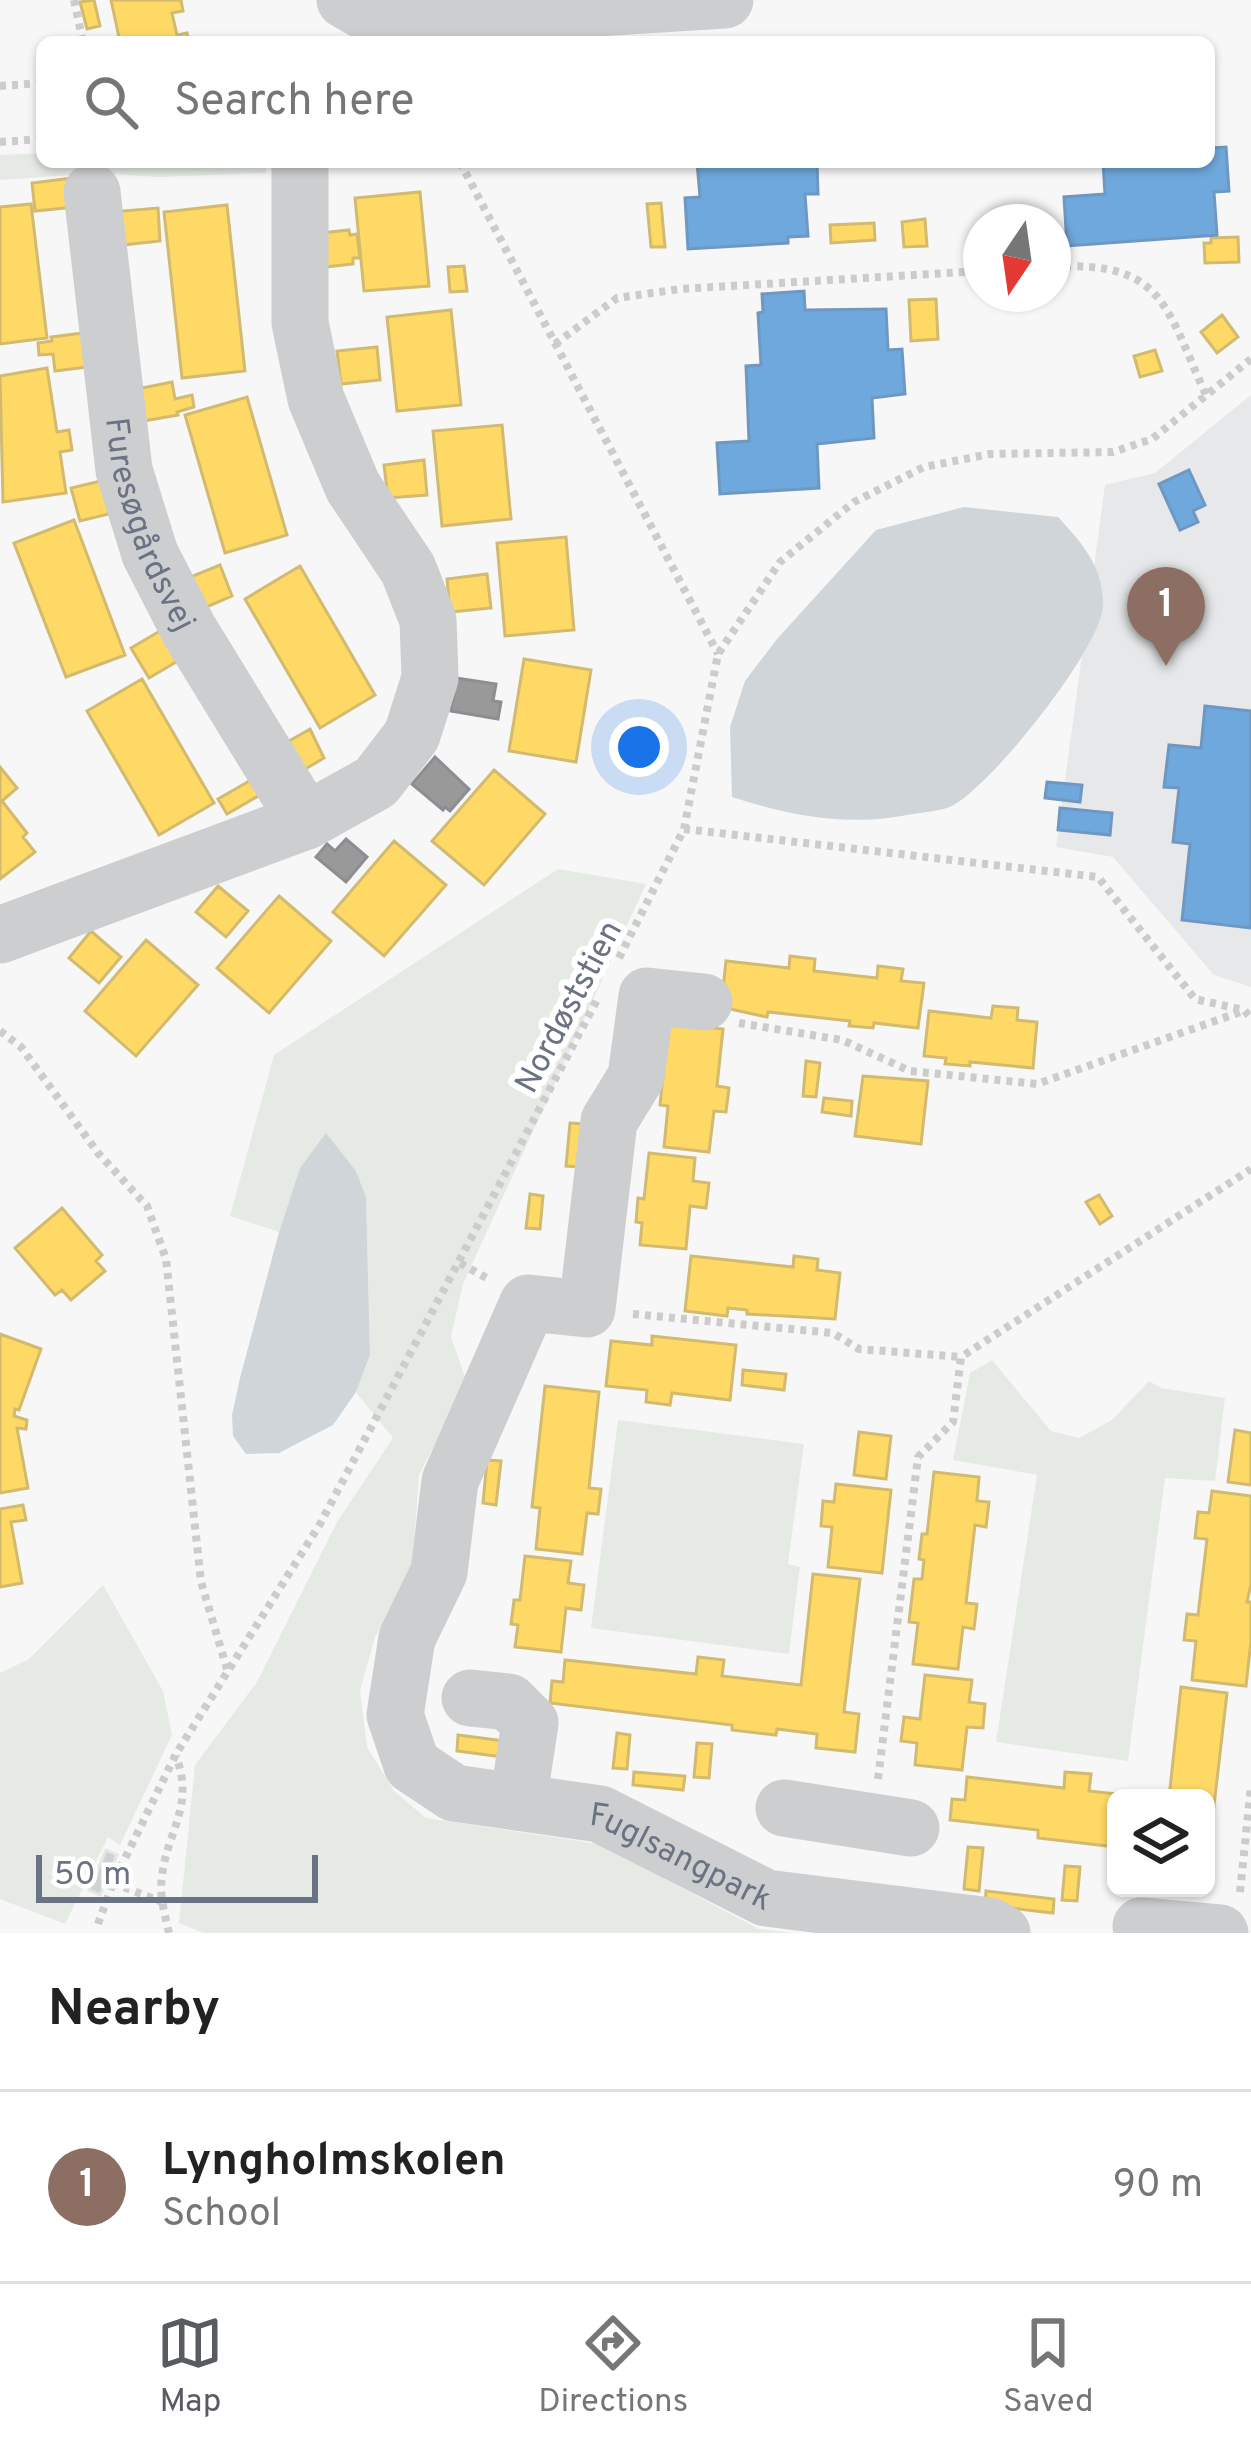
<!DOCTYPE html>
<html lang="en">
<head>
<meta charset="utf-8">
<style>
  :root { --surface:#fff; --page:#f2f2f2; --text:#222; --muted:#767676; --line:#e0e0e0; --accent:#585b60 }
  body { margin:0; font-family:Overpass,sans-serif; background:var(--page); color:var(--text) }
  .controls { position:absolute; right:36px; bottom:36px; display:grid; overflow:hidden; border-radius:18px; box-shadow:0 3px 9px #0004 }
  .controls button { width:108px; height:108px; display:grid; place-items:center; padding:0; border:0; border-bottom:3px solid var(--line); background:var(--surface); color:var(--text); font:60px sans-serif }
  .compass { position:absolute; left:963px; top:204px; width:108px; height:108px; border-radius:50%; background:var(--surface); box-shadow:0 3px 9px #0004; rotate:193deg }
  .scale { position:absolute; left:36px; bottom:30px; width:282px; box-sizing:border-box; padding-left:12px; border:6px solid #6a7384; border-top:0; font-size:33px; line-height:42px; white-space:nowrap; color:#6a7384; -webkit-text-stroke:9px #fff; paint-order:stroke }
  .you { position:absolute; left:639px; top:747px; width:42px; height:42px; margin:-30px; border:9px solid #fff; border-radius:50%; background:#1a73e8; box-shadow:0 0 0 18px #1a73e833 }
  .badge { display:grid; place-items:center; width:78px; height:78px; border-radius:50%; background:var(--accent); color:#fff; font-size:39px; font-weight:700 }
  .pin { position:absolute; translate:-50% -99px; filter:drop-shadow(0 3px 6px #0008) }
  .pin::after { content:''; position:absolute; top:63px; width:42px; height:36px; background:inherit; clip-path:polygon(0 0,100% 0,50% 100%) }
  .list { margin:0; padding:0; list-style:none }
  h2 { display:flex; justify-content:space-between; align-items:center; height:156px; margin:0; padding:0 48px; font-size:51px }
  h2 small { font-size:39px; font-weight:400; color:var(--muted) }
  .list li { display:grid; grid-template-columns:78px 1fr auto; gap:36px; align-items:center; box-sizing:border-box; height:192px; padding:0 48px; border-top:3px solid var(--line) }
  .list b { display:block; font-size:45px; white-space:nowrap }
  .list p { margin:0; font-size:39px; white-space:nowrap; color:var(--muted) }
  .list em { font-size:39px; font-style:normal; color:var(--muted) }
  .icon { flex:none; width:66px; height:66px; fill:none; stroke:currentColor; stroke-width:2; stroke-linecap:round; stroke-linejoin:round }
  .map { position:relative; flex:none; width:1251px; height:1933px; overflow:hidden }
  .search { position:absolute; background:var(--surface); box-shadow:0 3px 9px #0004; left:36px; right:36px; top:36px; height:132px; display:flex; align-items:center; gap:30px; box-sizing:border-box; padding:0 42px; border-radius:18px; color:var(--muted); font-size:45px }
  .sheet { height:348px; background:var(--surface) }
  nav { display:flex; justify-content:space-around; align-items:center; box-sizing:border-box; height:168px; border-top:3px solid var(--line); background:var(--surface); font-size:33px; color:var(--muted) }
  nav a { display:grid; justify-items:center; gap:6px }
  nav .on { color:var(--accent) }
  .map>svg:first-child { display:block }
  .built { fill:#e7e8e9 }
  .green { fill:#e6eae5 }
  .water { fill:#d0d5da }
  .homes { fill:#ffd966; stroke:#d2ba6f; stroke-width:3 }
  .schools { fill:#6fa8dc; stroke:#6e98c2; stroke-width:3 }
  .industry { fill:#999; stroke:#8b8e93; stroke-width:3 }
  .building { fill:#d1d2d3; stroke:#e6e6e6; stroke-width:3 }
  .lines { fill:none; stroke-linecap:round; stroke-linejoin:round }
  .path { stroke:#ccc; stroke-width:8; stroke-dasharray:6 6; stroke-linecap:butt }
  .minor { stroke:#cdced0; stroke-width:57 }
  .labels { text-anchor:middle; stroke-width:12; stroke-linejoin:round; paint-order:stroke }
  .street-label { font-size:33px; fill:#6a7384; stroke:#fff }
</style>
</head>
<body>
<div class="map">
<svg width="1251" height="1933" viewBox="0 0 1251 1933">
  <rect width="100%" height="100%" fill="#f7f7f7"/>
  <path class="built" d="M 1251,395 L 1251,987 L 1214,975 L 1113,857 L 1056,847 L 1105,485 L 1155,473 Z"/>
  <path class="green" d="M 42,153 L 42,162 L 266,162 L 266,173 L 158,177 L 99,173 L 0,180 L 0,155 Z
    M 558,869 L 646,884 L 463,1284 L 451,1337 L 467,1382 L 419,1475 L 412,1572 L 375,1637 L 360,1691 L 367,1747 L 394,1791 L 426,1818 L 599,1844 L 759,1929 L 794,1933 L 204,1933 L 179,1923 L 195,1765 L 257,1682 L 337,1522 L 393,1438 L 356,1392 L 370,1355 L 366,1198 L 356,1171 L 326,1134 L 300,1168 L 279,1232 L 230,1216 L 274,1055 Z
    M 992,1360 L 1051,1431 L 1079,1438 L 1112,1420 L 1149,1381 L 1161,1388 L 1225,1398 L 1215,1481 L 1165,1478 L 1128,1761 L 996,1742 L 1037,1475 L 953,1460 L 970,1373 Z
    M 618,1420 L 804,1444 L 788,1564 L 800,1567 L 789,1654 L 591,1628 Z
    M 103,1585 L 163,1691 L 172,1735 L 120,1845 L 108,1837 L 65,1924 L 0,1899 L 0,1673 L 29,1659 Z"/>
  <path class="water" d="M 964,507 L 1058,517 C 1082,543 1103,566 1103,604 C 1104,646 989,789 950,807 C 939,811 925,812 913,814 C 850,827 793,817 732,797 L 730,727 L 745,681 L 777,639 L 876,530 Z
    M 326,1133 L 356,1171 L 366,1197 L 370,1355 L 356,1392 L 333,1425 L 279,1453 L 246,1454 L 233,1436 L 232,1415 L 240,1378 L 279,1232 L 300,1168 Z"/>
  <path class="homes" d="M 94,0 L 100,26 L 87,29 L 80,2 Z
    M 111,0 L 181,0 L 183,11 L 172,13 L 177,35 L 187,33 L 189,42 L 120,42 Z
    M 73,178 L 76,207 L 35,211 L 32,183 Z
    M 420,192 L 429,286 L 364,291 L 355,198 Z
    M 661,203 L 665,247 L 651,247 L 647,204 Z
    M 31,204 L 47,338 L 0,344 L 0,207 Z
    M 227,205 L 245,371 L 182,378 L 164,212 Z
    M 158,208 L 160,241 L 114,246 L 110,212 Z
    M 925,219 L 927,246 L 904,247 L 902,222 Z
    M 874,223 L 875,240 L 831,243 L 830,225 Z
    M 349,230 L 350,235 L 357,234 L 360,258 L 353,258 L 353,264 L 325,267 L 321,233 Z
    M 1238,237 L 1239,262 L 1205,263 L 1204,243 L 1211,243 L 1211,238 Z
    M 464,266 L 467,291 L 450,292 L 448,267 Z
    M 936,299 L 938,339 L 911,341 L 909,300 Z
    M 451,310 L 461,405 L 397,411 L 387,317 Z
    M 1222,315 L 1238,337 L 1217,353 L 1201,332 Z
    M 91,332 L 95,366 L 55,371 L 53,354 L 39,355 L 38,343 L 52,341 L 51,337 Z
    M 377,347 L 380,380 L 341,384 L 337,351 Z
    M 1155,350 L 1162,371 L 1140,377 L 1134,356 Z
    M 47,368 L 57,432 L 69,430 L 72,450 L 60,452 L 66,493 L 3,502 L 0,376 Z
    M 172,382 L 175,399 L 192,395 L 194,407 L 177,412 L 178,415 L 138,422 L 132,390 Z
    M 247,397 L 287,535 L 225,553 L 185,415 Z
    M 502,425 L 511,519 L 442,526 L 433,431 Z
    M 424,460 L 427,495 L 388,498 L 384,465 Z
    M 109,479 L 117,512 L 80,521 L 71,488 Z
    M 74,520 L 125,655 L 66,677 L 14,543 Z
    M 566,537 L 574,630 L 505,636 L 497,543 Z
    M 220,565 L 232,596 L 195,612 L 183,580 Z
    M 300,566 L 375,695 L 320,728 L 245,599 Z
    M 487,574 L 491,608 L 450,612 L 447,579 Z
    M 165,628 L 183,658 L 149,678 L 131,648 Z
    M 524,659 L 591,670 L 576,762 L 509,751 Z
    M 142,679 L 214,803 L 159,835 L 87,711 Z
    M 310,729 L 324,758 L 290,778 L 275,749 Z
    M 0,767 L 17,788 L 2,801 L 27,833 L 23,837 L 35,852 L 0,879 Z
    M 494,770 L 545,814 L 484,885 L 432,841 Z
    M 251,780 L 260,795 L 227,814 L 218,799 Z
    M 394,841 L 446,885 L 384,956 L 333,912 Z
    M 218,886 L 248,911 L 226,937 L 196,912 Z
    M 279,896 L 331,941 L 269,1013 L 217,968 Z
    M 91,931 L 121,957 L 99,983 L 69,958 Z
    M 146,940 L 198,985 L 136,1056 L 85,1011 Z
    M 790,956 L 815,959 L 814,971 L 877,978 L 878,966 L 903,969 L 901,981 L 924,983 L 918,1028 L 874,1023 L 873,1028 L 849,1026 L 850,1021 L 768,1012 L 767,1017 L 721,1007 L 726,961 L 789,968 Z
    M 993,1006 L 1018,1008 L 1017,1020 L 1037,1022 L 1033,1068 L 970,1062 L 970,1066 L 945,1064 L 946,1058 L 924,1056 L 929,1011 L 991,1018 Z
    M 668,1023 L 723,1029 L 717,1086 L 729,1088 L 726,1112 L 714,1111 L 709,1152 L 664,1147 L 668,1106 L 660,1105 Z
    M 806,1061 L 820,1063 L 816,1097 L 803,1096 Z
    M 863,1076 L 928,1081 L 921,1144 L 855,1136 Z
    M 824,1098 L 852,1101 L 851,1116 L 822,1112 Z
    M 570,1123 L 584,1124 L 579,1167 L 566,1166 Z
    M 649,1153 L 695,1158 L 693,1181 L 709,1183 L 706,1208 L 690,1206 L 686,1249 L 640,1245 L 642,1223 L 636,1222 L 638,1198 L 644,1199 Z
    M 530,1194 L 543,1196 L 540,1229 L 526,1228 Z
    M 1099,1195 L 1112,1216 L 1100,1224 L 1086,1202 Z
    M 62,1208 L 102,1255 L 96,1261 L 105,1271 L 71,1300 L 62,1290 L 55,1295 L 15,1248 Z
    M 691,1256 L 793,1267 L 794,1256 L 818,1259 L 817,1270 L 840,1273 L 835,1319 L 747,1314 L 747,1310 L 728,1308 L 727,1316 L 685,1311 Z
    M 0,1334 L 41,1349 L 19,1410 L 15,1409 L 14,1416 L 27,1420 L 26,1429 L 17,1428 L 28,1488 L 0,1493 Z
    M 652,1336 L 736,1345 L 730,1400 L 672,1393 L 670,1405 L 646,1402 L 647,1390 L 606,1386 L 611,1341 L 652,1345 Z
    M 743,1370 L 786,1374 L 784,1390 L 742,1385 Z
    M 545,1386 L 599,1392 L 589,1488 L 601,1489 L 598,1514 L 587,1513 L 582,1554 L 536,1549 L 540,1508 L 532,1507 Z
    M 1235,1430 L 1251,1433 L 1251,1485 L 1228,1482 Z
    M 859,1432 L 891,1436 L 886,1479 L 854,1475 Z
    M 487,1460 L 501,1461 L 496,1505 L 483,1503 Z
    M 934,1472 L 979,1477 L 977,1501 L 989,1502 L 986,1527 L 975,1525 L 966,1603 L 977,1604 L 974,1629 L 963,1627 L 958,1669 L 913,1664 L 918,1623 L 909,1622 L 914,1579 L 922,1579 L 924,1560 L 919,1559 L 922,1534 L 927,1534 Z
    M 836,1484 L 891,1490 L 882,1573 L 828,1567 L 832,1527 L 821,1526 L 823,1501 L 834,1502 Z
    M 1212,1491 L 1251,1496 L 1251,1584 L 1247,1602 L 1251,1602 L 1251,1641 L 1246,1686 L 1192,1680 L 1196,1641 L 1184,1640 L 1187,1614 L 1198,1615 L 1207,1539 L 1195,1538 L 1198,1512 L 1209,1513 Z
    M 23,1505 L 26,1520 L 11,1522 L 22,1583 L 0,1587 L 0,1509 Z
    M 525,1556 L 571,1561 L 568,1583 L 584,1585 L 581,1610 L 566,1608 L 561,1652 L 515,1647 L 518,1625 L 511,1624 L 514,1600 L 520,1600 Z
    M 813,1574 L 860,1579 L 844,1712 L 859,1714 L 855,1752 L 816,1748 L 817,1734 L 777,1729 L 776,1735 L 732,1730 L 732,1725 L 550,1703 L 552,1681 L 563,1682 L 565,1660 L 696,1674 L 698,1657 L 724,1660 L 722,1676 L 801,1685 Z
    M 925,1675 L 972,1680 L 969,1702 L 985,1704 L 983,1728 L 967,1727 L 962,1770 L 915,1765 L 917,1743 L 901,1741 L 904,1717 L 920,1719 Z
    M 1181,1687 L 1227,1693 L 1209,1849 L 1206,1849 L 1206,1798 L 1169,1798 Z
    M 617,1733 L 630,1735 L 627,1769 L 613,1768 Z
    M 458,1735 L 505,1741 L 503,1757 L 457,1751 Z
    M 697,1743 L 712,1744 L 709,1778 L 694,1777 Z
    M 634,1772 L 685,1776 L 683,1790 L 633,1785 Z
    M 1065,1772 L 1091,1774 L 1089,1791 L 1154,1798 L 1116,1798 L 1116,1847 L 1038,1838 L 1038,1830 L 950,1820 L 952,1799 L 965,1800 L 967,1777 L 1064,1788 Z
    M 968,1847 L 983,1848 L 979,1891 L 964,1889 Z
    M 1065,1866 L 1080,1867 L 1077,1901 L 1062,1900 Z
    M 986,1891 L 1054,1899 L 1053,1913 L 985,1905 Z"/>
  <path class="schools" d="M 1209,107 L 1211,148 L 1226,147 L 1229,191 L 1214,192 L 1217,235 L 1067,246 L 1064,197 L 1105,194 L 1103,162 L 1209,162 Z
    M 697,162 L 817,162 L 818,194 L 805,194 L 808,236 L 788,237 L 788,243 L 688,249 L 685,198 L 700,197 Z
    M 804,291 L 805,310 L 886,309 L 888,350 L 902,349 L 905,394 L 872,398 L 874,438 L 817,444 L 819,488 L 720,494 L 717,443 L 749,441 L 746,366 L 761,365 L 758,313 L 763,312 L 762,294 Z
    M 1189,470 L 1205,505 L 1193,511 L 1198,522 L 1180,530 L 1159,484 Z
    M 1205,706 L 1251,711 L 1251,928 L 1182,920 L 1190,844 L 1173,842 L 1179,788 L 1164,787 L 1169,745 L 1201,748 Z
    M 1047,782 L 1082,785 L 1080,802 L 1045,798 Z
    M 1060,808 L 1112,813 L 1110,835 L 1058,830 Z"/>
  <path class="industry" d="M 456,678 L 496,684 L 493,701 L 501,702 L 498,719 L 451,711 Z
    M 435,757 L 469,789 L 450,811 L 445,807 L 443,810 L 412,784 Z
    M 346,839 L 367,857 L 346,882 L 316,857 L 327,844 L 335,851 Z"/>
  <path class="building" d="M 106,1850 L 117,1855 L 100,1895 L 89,1890 Z"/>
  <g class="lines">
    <path class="path" d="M 74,0 L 83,42
      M 0,86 L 42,83
      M 0,142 L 42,139
      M 460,162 L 718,654
      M 1053,267 C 1164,260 1166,308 1206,395
      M 555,344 L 617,298 L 680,289 L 981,271
      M 684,829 L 1098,877 L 1195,999 L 1244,1010 L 1251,1018
      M 619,958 L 684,829 L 718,654 L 780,562 L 854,502 L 924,467 L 990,454 L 1113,452 L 1152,439 L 1251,359
      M 739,1023 L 842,1040 L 910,1071 L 1037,1084 L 1243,1011
      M 0,1031 L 21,1047 L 98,1153 L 147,1206 L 166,1259 L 201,1582 L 227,1669
      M 460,1263 L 490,1280
      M 633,1314 L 833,1333 L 859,1349 L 961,1357
      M 878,1779 L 918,1457 L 953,1422 L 961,1357 L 1251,1169
      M 113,1883 L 162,1902
      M 1240,1892 L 1251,1786
      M 98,1924 L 113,1883 L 176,1754 L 320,1524 L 598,998
      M 169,1933 C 165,1915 159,1895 162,1876 C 167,1831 195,1807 176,1756"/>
    <g class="minor">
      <path d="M 345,0 L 373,16 L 404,20 L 725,0"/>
      <path id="s1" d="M 92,192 L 124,470 L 150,554 L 189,630 L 306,821"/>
      <path d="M 0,935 L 306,821 L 376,782 L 412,735 L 430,678 L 428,620 L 408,569 L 353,487 L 316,399 L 300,323 L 300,162"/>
      <path id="s2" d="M 704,1002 L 647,996 L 636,1077 L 609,1121 L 587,1309 L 528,1303 L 450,1481 L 439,1572 L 407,1638 L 395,1715 L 412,1765 L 454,1793 L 600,1814 L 766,1898 L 990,1926 L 1002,1933"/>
      <path d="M 470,1698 L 509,1702 L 530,1723 L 518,1802"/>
      <path d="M 784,1808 L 911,1828"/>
      <path d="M 1141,1926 L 1220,1933"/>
    </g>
  </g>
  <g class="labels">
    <g class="street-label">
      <text dy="12" stroke="none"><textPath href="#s1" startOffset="339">Furesøgårdsvej</textPath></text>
      <text transform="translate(567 1006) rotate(-62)" y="12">Nordøststien</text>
      <text dy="12" stroke="none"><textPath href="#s2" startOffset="1218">Fuglsangpark</textPath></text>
    </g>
  </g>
</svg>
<div class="controls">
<button><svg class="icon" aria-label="layers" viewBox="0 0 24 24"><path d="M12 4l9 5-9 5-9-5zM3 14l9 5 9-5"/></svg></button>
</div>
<svg class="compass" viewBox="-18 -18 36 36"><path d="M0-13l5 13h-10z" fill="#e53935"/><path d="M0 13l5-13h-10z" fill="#767676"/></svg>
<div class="scale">50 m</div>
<div class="you"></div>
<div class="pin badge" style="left:1166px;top:666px;background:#8d6e63">1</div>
<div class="search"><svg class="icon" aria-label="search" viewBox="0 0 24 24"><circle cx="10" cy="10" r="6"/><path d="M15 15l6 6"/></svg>Search here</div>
</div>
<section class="sheet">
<h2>Nearby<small></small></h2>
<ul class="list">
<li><span class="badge" style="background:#8d6e63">1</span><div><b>Lyngholmskolen</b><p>School</p></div><em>90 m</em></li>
</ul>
</section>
<nav>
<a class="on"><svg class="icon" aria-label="map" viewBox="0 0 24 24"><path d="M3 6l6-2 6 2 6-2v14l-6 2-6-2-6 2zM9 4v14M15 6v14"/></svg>Map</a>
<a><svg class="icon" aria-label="directions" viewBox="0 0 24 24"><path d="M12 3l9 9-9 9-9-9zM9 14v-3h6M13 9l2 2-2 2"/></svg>Directions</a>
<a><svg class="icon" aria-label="saved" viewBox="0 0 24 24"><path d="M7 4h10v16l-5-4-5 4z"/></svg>Saved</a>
</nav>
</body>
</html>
